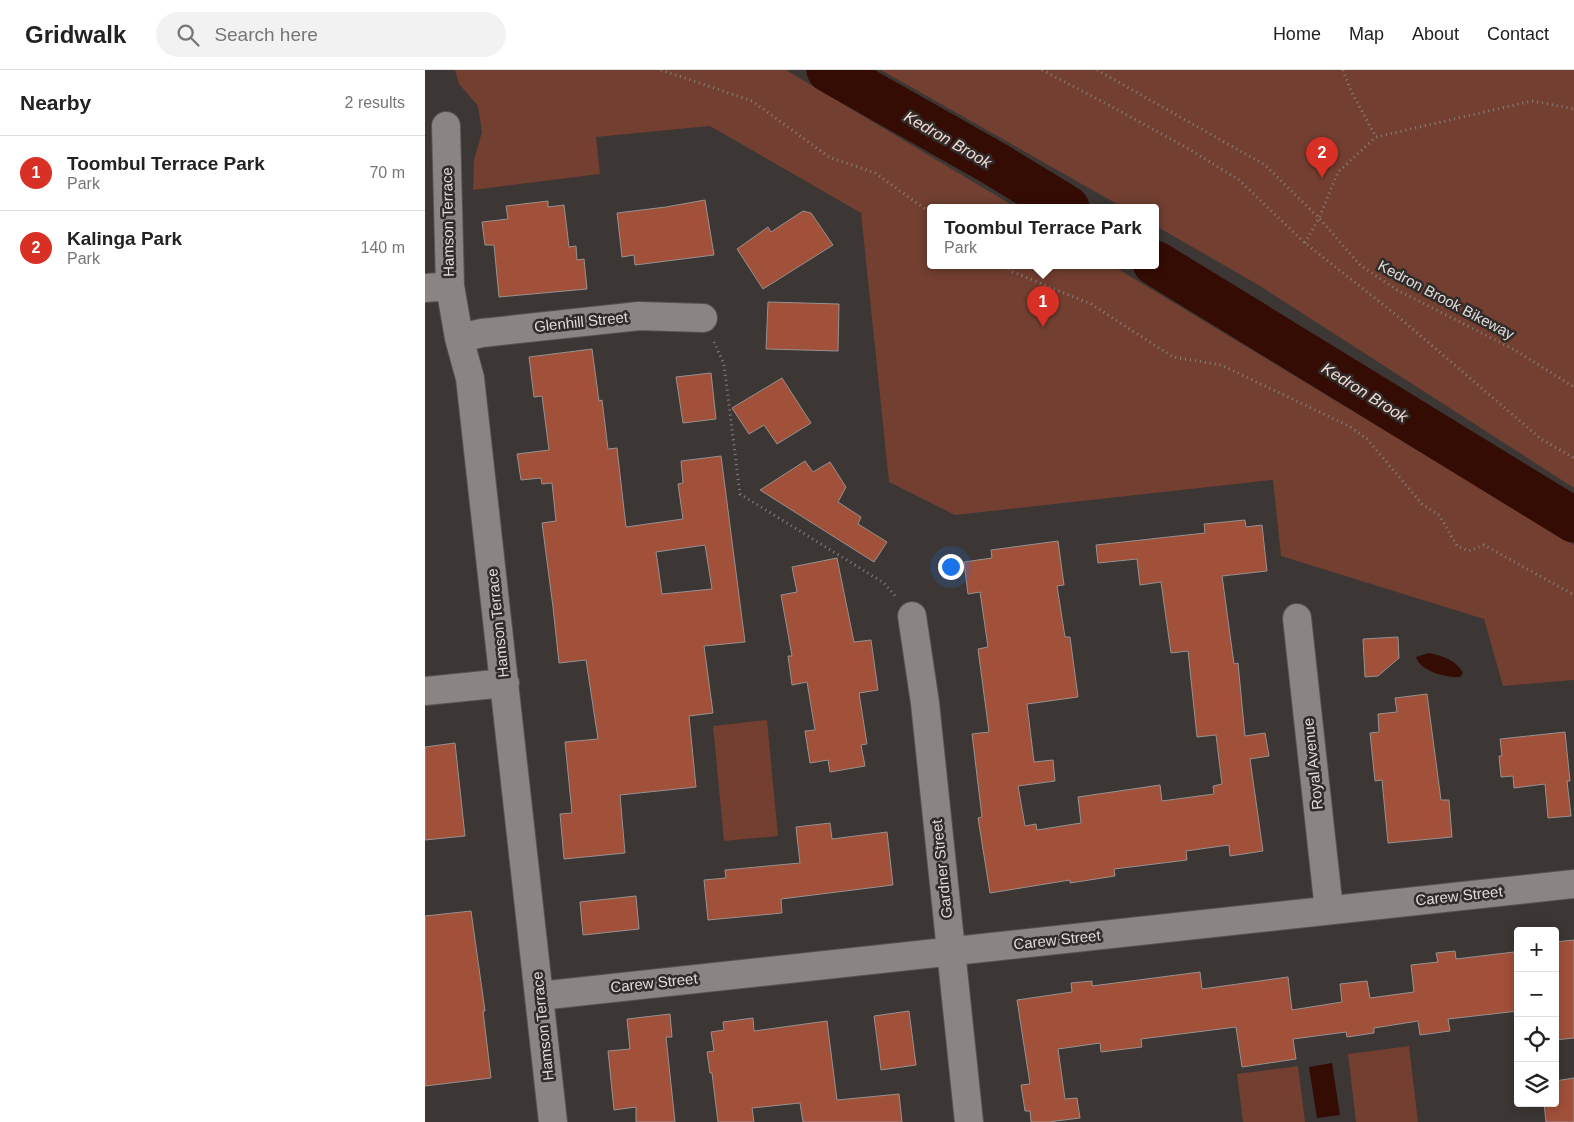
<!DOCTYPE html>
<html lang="en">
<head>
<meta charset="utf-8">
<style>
  :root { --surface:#fff; --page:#f2f2f2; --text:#222; --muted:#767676; --line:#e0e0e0; --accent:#d93025 }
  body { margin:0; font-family:Helvetica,sans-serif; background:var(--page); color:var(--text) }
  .controls { position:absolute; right:15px; bottom:15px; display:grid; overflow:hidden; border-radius:5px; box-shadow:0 2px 12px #0003 }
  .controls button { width:45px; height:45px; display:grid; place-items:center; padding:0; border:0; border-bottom:1px solid var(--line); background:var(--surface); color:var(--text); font:25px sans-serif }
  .you { position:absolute; left:525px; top:496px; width:18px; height:18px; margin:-12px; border:4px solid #fff; border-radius:50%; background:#1a73e8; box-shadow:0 0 0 8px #1a73e833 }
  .badge { display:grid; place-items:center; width:32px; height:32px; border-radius:50%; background:var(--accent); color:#fff; font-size:16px; font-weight:700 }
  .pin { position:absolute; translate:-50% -41px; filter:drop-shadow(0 1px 2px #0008) }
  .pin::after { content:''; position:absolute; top:26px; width:18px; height:15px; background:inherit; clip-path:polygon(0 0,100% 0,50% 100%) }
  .popup { position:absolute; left:502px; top:134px; width:232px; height:65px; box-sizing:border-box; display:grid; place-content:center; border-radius:5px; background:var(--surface); filter:drop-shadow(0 1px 4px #0005); font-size:16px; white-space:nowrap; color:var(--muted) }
  .popup b { font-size:19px; color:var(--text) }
  .popup::after { content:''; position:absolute; left:50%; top:100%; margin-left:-10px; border:10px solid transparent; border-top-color:var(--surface) }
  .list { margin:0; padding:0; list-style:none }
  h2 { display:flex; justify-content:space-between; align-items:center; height:65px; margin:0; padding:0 20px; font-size:21px }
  h2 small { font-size:16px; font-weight:400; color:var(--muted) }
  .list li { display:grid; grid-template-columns:32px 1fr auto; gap:15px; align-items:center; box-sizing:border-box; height:75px; padding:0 20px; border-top:1px solid var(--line) }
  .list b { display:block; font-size:19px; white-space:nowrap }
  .list p { margin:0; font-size:16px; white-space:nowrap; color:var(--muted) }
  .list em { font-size:16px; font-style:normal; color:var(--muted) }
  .icon { flex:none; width:28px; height:28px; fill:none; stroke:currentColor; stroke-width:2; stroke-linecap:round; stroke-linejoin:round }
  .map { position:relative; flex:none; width:1149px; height:1052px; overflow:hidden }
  header { display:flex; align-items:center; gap:30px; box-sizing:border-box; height:70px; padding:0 25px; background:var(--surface); border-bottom:1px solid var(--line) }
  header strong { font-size:24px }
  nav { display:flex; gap:28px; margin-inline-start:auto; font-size:18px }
  .search { width:350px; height:45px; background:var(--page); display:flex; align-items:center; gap:12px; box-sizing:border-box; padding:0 18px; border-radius:28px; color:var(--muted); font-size:19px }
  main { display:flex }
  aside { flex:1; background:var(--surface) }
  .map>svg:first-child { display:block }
  .green { fill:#723f31 }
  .water { fill:#340c03 }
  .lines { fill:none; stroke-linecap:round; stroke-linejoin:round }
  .river { stroke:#340c03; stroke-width:45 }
  .building { fill:#a1503a; stroke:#97918f; fill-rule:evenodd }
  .minor-casing { stroke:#585251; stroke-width:30 }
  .path { stroke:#86817f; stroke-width:3; stroke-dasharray:1 4; stroke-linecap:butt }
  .minor { stroke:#8a8482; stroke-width:28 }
  .labels { text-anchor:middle; stroke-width:5; stroke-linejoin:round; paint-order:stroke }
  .street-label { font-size:15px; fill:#e0dcdb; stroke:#312c2a }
  .water-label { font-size:16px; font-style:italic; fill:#f5ddd6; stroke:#312c2a }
</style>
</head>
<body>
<header>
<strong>Gridwalk</strong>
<div class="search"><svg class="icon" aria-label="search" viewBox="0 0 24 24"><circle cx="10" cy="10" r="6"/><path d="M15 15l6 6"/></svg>Search here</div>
<nav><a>Home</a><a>Map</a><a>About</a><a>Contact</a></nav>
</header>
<main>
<aside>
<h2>Nearby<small>2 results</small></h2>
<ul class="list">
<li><span class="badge">1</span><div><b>Toombul Terrace Park</b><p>Park</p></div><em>70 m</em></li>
<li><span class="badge">2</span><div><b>Kalinga Park</b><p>Park</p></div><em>140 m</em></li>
</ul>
</aside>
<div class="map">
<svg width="1149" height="1052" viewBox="0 0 1149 1052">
  <rect width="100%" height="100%" fill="#3c3634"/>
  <path class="green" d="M 30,0 L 361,0 L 592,138 L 506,138 L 506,196 L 688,196 L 1149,475 L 1149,610 L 1078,616 L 1059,549 L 856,486 L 848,410 L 530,445 L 464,412 L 436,143 L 285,56 L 171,67 L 175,104 L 48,120 L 49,90 L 57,62 L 53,36 L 34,14 Z
    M 456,0 L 1149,0 L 1149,418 L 835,216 L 731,156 L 730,138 L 699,138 Z
    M 342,650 L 353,766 L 299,771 L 288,656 Z
    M 984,976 L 993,1052 L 931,1052 L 923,984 Z
    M 873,996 L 880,1052 L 818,1052 L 812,1004 Z"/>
  <path class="water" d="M 1004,583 C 1018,586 1031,590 1038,603 L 1035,607 C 1021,608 995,601 991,587 Z
    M 907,993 L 915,1045 L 892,1048 L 884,997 Z"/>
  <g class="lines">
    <path class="river" d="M 404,0 L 570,94 L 642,138
      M 730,193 L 1149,450"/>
  </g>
  <path class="building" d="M 280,130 L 289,185 L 210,195 L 209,185 L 197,187 L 192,143 L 241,137 Z
    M 123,131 L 123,137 L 139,135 L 144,177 L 151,176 L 152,190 L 159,189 L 162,219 L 74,227 L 69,175 L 60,175 L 57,152 L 83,149 L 81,136 Z
    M 378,141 L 386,143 L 408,175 L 338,219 L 312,179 L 343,157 L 346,162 Z
    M 343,232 L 414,234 L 413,281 L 341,279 Z
    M 167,279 L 174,331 L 177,330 L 183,379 L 192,378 L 201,457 L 258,449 L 253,414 L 258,413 L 256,391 L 296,386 L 320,572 L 279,576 L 288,643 L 264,646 L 271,717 L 195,725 L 200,783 L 139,789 L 135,744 L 147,743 L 140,672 L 173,669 L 161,590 L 134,593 L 128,537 L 117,453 L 131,451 L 127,413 L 117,414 L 116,408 L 96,410 L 92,384 L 124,380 L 117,326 L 109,327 L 104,287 ZM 280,475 L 287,519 L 237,524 L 231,482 Z
    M 286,303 L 291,349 L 258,353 L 251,307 Z
    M 357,308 L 386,353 L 352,374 L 339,355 L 324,364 L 307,338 Z
    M 380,391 L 388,402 L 405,392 L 421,417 L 413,432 L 436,447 L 433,454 L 462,472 L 449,492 L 335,420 Z
    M 820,450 L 821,457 L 837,455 L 842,501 L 797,506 L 809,594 L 813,593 L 820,666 L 840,663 L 844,686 L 825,689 L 838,781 L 805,786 L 804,775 L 761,781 L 762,790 L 689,799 L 690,806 L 645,813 L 645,810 L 565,823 L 553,748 L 557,747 L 547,664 L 564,662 L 553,579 L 563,577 L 555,522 L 543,524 L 539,492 L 567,488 L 566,480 L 633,471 L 639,515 L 632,516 L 640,567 L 645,567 L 653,627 L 602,634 L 609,692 L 628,690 L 630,711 L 593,716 L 600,756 L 611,754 L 612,760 L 656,753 L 653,727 L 735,715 L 737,731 L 789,724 L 788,716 L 797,714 L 791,665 L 772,667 L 763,581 L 746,583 L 736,512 L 715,515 L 712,489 L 673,493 L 671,475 L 780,463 L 779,454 Z
    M 412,488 L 429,572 L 446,570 L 453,620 L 434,623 L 442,674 L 436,675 L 440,696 L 405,702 L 403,690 L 385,693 L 380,661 L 390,660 L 382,612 L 367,615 L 363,586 L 367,586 L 356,525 L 372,522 L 367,497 Z
    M 973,567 L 974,588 L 953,606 L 940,607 L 938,569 Z
    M 1002,624 L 1016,730 L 1024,730 L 1027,767 L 963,773 L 957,710 L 950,711 L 945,663 L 954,662 L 953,644 L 972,642 L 970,628 Z
    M 1140,662 L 1145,711 L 1142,711 L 1146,746 L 1123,748 L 1120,714 L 1089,718 L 1088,706 L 1076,707 L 1074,686 L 1077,686 L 1075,669 Z
    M 30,673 L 40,766 L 0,770 L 0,677 Z
    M 405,753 L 407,769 L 462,762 L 468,815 L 356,829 L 357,843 L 283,850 L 279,810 L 301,808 L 300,800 L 375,793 L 371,757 Z
    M 211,826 L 214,859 L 158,865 L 155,832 Z
    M 46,841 L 60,941 L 58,941 L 66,1008 L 0,1016 L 0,846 Z
    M 1149,870 L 1149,968 L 1130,970 L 1130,872 Z
    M 1030,881 L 1031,889 L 1089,882 L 1093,916 L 1093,941 L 1023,949 L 1025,961 L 995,965 L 993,951 L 949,958 L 949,963 L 922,967 L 921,962 L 868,969 L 871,989 L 817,997 L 811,957 L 716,969 L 717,977 L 676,982 L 675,973 L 633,979 L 640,1029 L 652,1028 L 655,1048 L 623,1052 L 606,1052 L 605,1041 L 600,1041 L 596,1015 L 605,1014 L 592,930 L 647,922 L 646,913 L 667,911 L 667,916 L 775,902 L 777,919 L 863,907 L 867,940 L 917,932 L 915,914 L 942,911 L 945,928 L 989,922 L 986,895 L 1013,892 L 1011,883 Z
    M 484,941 L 491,995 L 456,1000 L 449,946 Z
    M 245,944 L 247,967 L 241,967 L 250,1052 L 211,1052 L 211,1037 L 189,1040 L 183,981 L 205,979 L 202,949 Z
    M 328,948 L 329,961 L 402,951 L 412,1030 L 474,1024 L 477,1052 L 378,1052 L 375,1033 L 327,1038 L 329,1052 L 293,1052 L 287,1003 L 285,1003 L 282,982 L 289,981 L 286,962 L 299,960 L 298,952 Z
    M 1149,1008 L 1149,1052 L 1121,1052 L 1119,1033 L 1130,1033 L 1130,1011 Z"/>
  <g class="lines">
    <g class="minor-casing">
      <path id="minor" d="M 21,56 L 25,216 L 34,268 L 45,308 L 128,1052
        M 0,218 L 25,216
        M 34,268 L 57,263 L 214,246 L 278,248
        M 487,546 L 500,633 L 544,1052
        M 872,548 L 904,840
        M 0,621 L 80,613
        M 114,926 L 1149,814"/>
    </g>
    <path class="path" d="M 236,0 L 327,31 L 404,87 L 450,103 L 506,143
      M 617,0 L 680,33 L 764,79 L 814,110 L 880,173 L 970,244 L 1116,369 L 1149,388
      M 672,0 L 840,95 L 894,148 L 935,195 L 972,220 L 1090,280 L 1149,317
      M 918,0 L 926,21 L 951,67 L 1107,31 L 1149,39
      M 880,173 L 894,148 L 913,102 L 951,67
      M 579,196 L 588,202 L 666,234 L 748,287 L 796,295 L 924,356 L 942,369 L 997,434 L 1015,446 L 1032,476 L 1044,481 L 1059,475 L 1149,525
      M 289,272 L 299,294 L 315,424 L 459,513 L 471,527"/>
    <use href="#minor" class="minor"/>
  </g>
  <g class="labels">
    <g class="street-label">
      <text transform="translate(23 152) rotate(-91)" y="5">Hamson Terrace</text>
      <text transform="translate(1021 230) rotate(28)" y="5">Kedron Brook Bikeway</text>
      <text transform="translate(156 252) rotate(-6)" y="5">Glenhill Street</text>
      <text transform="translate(73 553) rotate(-96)" y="5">Hamson Terrace</text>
      <text transform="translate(888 694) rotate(-96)" y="5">Royal Avenue</text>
      <text transform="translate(517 799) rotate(-96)" y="5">Gardner Street</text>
      <text transform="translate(1034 826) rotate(-6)" y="5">Carew Street</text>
      <text transform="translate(632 870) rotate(-6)" y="5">Carew Street</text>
      <text transform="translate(229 913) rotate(-6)" y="5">Carew Street</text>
      <text transform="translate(118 956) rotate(-96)" y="5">Hamson Terrace</text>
    </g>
    <g class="water-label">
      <text transform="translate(523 69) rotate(30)" y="6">Kedron Brook</text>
      <text transform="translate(940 322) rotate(32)" y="6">Kedron Brook</text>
    </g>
  </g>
</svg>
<div class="controls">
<button>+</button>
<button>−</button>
<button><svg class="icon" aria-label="locate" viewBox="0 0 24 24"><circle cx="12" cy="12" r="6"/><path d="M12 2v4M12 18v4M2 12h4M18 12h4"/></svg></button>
<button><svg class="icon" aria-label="layers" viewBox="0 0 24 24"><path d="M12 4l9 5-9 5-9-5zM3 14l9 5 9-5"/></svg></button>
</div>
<div class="you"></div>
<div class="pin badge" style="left:618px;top:257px">1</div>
<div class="popup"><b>Toombul Terrace Park</b>Park</div>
<div class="pin badge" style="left:897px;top:108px">2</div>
</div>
</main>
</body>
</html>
